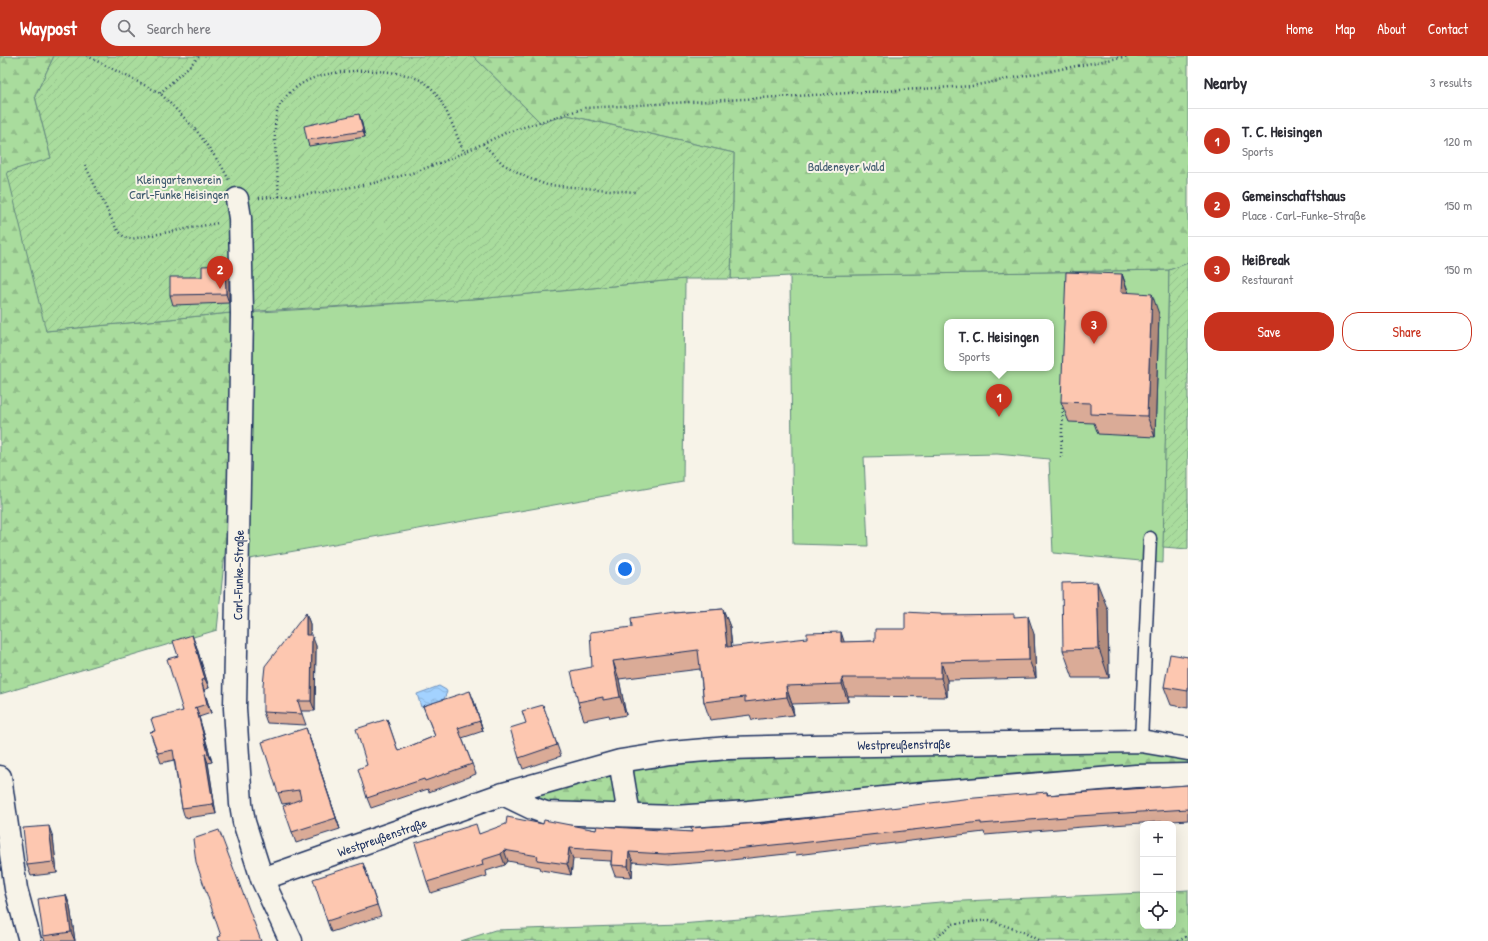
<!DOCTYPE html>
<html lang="en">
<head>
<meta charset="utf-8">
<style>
  :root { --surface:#fff; --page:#f2f2f3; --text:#2b2b33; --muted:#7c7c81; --line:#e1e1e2; --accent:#c8321e }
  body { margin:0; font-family:"Patrick Hand",sans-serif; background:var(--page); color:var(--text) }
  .controls { position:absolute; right:12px; bottom:12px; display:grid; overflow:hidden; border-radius:8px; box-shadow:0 4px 16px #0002 }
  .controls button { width:36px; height:36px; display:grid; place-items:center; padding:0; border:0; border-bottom:1px solid var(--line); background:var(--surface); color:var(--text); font:20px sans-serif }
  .you { position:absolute; left:625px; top:513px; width:14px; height:14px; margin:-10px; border:3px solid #fff; border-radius:50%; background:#1a73e8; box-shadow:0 0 0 6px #1a73e833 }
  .badge { display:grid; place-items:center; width:26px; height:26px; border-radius:50%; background:var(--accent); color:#fff; font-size:13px; font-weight:700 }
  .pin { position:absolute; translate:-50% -33px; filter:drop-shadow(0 1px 2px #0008) }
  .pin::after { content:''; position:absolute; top:21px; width:14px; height:12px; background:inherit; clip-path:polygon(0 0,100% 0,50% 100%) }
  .popup { position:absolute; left:944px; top:263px; width:110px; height:52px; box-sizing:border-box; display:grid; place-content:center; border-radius:8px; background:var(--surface); filter:drop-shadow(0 1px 3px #0005); font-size:13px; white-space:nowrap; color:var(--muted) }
  .popup b { font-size:15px; color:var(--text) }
  .popup::after { content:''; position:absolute; left:50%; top:100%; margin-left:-8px; border:8px solid transparent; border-top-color:var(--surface) }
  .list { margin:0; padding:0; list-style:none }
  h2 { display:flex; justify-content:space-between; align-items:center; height:52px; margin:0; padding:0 16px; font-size:17px }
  h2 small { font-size:13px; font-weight:400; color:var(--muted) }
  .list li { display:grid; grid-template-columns:26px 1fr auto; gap:12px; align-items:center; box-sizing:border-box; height:64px; padding:0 16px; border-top:1px solid var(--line) }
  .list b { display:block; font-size:15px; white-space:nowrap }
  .list p { margin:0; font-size:13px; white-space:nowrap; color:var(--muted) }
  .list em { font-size:13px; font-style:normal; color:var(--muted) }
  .actions { display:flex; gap:8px; padding:12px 16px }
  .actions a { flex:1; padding:9px 0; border:1px solid var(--accent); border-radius:16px; text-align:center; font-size:14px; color:var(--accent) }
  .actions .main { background:var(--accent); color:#fff }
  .icon { flex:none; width:22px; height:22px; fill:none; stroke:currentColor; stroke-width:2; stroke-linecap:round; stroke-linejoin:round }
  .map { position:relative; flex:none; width:1188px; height:885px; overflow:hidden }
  header { display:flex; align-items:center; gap:24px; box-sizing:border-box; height:56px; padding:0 20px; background:var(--accent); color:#fff }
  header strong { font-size:19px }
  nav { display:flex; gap:22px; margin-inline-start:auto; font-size:14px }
  .search { width:280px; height:36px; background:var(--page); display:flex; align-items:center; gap:10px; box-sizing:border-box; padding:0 14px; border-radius:22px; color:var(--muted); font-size:15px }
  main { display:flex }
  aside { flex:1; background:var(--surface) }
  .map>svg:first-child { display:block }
  .green { fill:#a9dc9d; stroke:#62867e; fill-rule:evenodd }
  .forest { fill:url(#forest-firs); stroke:#62867e }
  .garden { fill:url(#garden-furrows); stroke:#62867e }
  .water { fill:url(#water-waves); stroke:#6d91bf }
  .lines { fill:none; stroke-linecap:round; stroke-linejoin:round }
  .lane-casing { stroke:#1b2f5e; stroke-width:15 }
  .street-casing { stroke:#1b2f5e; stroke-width:25 }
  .path { stroke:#1b2f5e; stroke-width:2.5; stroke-dasharray:1 3; stroke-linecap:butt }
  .lane { stroke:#f7f3e8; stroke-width:12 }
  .street { stroke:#f7f3e8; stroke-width:22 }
  .wall { fill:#daab97; stroke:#1b2f5e }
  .shaded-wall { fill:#b18b7b; stroke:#1b2f5e }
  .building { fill:#fdc7b0; stroke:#1b2f5e }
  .labels { text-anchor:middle; stroke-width:4; stroke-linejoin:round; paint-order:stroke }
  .park-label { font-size:13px; fill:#3e5a6e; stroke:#f7f3e8 }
  .street-label { font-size:13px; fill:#1b2f5e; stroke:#f7f3e8 }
</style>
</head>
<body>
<header>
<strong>Waypost</strong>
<div class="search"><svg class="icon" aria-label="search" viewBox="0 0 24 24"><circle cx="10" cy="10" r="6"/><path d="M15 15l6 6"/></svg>Search here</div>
<nav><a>Home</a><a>Map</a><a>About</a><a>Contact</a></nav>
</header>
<main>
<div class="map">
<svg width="1188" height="885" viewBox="0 0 1188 885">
  <defs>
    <pattern id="forest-firs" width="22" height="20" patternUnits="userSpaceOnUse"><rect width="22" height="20" fill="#a9dc9d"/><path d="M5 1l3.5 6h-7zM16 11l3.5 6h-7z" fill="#91bd8a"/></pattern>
    <pattern id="garden-furrows" width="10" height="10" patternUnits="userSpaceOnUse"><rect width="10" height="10" fill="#a9dc9d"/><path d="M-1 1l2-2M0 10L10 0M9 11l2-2" fill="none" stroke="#91bd8a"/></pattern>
    <pattern id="water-waves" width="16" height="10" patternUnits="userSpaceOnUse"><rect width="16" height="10" fill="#a3d2ff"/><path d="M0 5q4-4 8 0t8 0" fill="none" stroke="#8cb5dd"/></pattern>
  </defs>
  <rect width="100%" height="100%" fill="#f7f3e8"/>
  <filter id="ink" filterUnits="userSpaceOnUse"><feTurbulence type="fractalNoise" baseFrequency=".025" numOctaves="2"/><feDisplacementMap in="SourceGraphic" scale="8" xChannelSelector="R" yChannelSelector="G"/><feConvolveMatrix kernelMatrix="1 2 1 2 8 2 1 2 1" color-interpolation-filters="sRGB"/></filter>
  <g filter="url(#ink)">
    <path class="green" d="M 1169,214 L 1163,507 L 1053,497 L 1049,403 L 997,398 L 864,401 L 868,490 L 793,488 L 790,220 ZM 947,266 L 1051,266 L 1051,312 L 947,312 Z
      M 685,223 L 683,426 L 244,504 L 244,257 L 488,242 Z"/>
    <path class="forest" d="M 0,0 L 54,0 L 35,40 L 51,102 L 46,275 L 241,256 L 239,361 L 217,574 L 0,638 Z
      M 473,0 L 1188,0 L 1188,207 L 1169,214 L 790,220 L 731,223 L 734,97 L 567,59 L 541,67 Z
      M 1148,695 L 1188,700 L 1188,716 L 683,754 L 570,751 L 524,741 L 619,713 L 729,704 L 817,701 Z
      M 1188,834 L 1188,885 L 461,885 L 495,874 L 681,868 L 941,846 L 1143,837 L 1143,870 L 1173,870 L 1173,835 Z"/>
    <path class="garden" d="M 54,0 L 473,0 L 541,67 L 567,59 L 734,97 L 731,223 L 685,223 L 488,242 L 241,256 L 46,275 L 7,116 L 51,102 L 35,40 Z
      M 1188,207 L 1188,493 L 1163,491 L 1169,214 Z"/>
    <path class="water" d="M 439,630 L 446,634 L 447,636 L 444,643 L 421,651 L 417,638 Z"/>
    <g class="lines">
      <g class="lane-casing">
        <path id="lane" d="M 1141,685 L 1150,482"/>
      </g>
      <g class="street-casing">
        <path id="street" d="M 237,143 L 240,162 L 242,258 L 235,652 L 241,748 L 244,766 L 262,823 L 291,885
          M 620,705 L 629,759
          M 0,721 L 16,833 L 30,885
          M 503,738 L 532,752 L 546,757 L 675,761 L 748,756 L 932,737 L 1136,720 L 1188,719
          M 262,823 L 503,738 L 620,705 L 671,697 L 728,692 L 809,690 L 1141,685 L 1188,693"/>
      </g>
      <path class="path" d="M 87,0 L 160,37 L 196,74 L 221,109 L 229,124
        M 160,37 L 200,0
        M 483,88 L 503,108 L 528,122 L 547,129 L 635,136
        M 85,109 L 116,172 L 124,181 L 131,183 L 218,167
        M 279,141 C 278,119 271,72 278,53 C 284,39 297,29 311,23 C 336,12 406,10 428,29 C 444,42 455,77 464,96
        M 259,142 L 319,137 L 374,127 L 412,117 L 445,105 L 508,76 L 585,52 L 972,30 L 1129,0
        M 1061,401 L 1063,349
        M 931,885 L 953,868 L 989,864 L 1023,876 L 1040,885
        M 1178,885 L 1188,880"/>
      <use href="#lane" class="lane"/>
      <use href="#street" class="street"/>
    </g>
    <path class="wall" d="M 361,64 L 365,81 L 309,90 L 307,84 Z
      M 1122,218 L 1129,237 L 1159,258 L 1155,381 L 1098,378 L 1094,367 L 1069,366 L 1061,346 Z
      M 229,219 L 229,247 L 173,249 L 170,239 L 202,221 Z
      M 723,553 L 730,571 L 732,591 L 875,585 L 905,573 L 942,559 L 1015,561 L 1034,578 L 1036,622 L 947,624 L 947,641 L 848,640 L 848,646 L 792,648 L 794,659 L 752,664 L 750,659 L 710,664 L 704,646 L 700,613 L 619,623 L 626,659 L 610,662 L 609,659 L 584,664 L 578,646 L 632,571 L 675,557 Z
      M 1108,554 L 1109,622 L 1073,622 L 1063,594 Z
      M 306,557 L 310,568 L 310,579 L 316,590 L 315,655 L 301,655 L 306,669 L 267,667 L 263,656 Z
      M 196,589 L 209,632 L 204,634 L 211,657 L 199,661 L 212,706 L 208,707 L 216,758 L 185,762 L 182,752 L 174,704 L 161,707 L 150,676 L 155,675 L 183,655 L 178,600 Z
      M 1188,601 L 1188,652 L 1171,649 L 1164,631 Z
      M 474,645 L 483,675 L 462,682 L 476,718 L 429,736 L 428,733 L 371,752 L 367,742 L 367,709 L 387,663 L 398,695 L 435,680 L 423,650 Z
      M 543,649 L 561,700 L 523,713 L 519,702 L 526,667 Z
      M 310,683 L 340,773 L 296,787 L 292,776 L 290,747 L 282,748 L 278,737 Z
      M 1188,729 L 1188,764 L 1082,771 L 985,779 L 984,776 L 796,799 L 795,797 L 731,804 L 669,809 L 633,806 L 632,821 L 615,820 L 611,809 L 611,805 L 573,803 L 571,819 L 541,814 L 540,811 L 508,805 L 505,809 L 486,815 L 487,820 L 431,837 L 427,826 L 479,778 L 543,768 L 596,774 L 692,776 L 761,768 L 1047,736 L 1048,739 Z
      M 53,781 L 57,817 L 31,820 L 27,809 Z
      M 363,807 L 381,860 L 331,876 L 327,865 Z
      M 66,839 L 70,850 L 75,885 L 45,885 L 43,880 Z"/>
    <path class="shaded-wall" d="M 359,58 L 361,64 L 365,81 L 363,75 Z
      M 225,209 L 229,219 L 229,247 L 226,238 Z
      M 1122,218 L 1129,239 L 1121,236 Z
      M 1152,238 L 1159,258 L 1155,381 L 1147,360 Z
      M 1097,526 L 1108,554 L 1109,622 L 1099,593 Z
      M 723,553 L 730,571 L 733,609 L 727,591 Z
      M 306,557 L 310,568 L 310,590 L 306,579 Z
      M 1028,560 L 1034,578 L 1036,622 L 1029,604 Z
      M 841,576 L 847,594 L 841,586 Z
      M 192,579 L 196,589 L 209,632 L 205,623 Z
      M 312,579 L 316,590 L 315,655 L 311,645 Z
      M 613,605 L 619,623 L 626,659 L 620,641 Z
      M 941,606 L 947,624 L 947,641 L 941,622 Z
      M 842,622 L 848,640 L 848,646 L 842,628 Z
      M 201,624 L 204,634 L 211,657 L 207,648 Z
      M 786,630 L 792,648 L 794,659 L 787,641 Z
      M 470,635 L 474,645 L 483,675 L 480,665 Z
      M 196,651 L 199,661 L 212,706 L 208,697 Z
      M 306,672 L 310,683 L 340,773 L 336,762 Z
      M 205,698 L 208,707 L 216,758 L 213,748 Z
      M 49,770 L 53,781 L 57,817 L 53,806 Z
      M 569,792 L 573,803 L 571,819 L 567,808 Z
      M 504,794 L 508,805 L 505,809 L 501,798 Z
      M 629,796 L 633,806 L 632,821 L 628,810 Z
      M 66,839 L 70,850 L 75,885 L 71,876 Z"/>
    <path class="building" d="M 359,58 L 363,75 L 307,84 L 304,70 Z
      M 225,209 L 226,238 L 170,239 L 170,221 L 202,221 L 202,210 Z
      M 1066,216 L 1122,218 L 1121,236 L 1152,238 L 1147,360 L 1090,358 L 1090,347 L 1061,346 Z
      M 1097,526 L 1099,593 L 1063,594 L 1062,527 Z
      M 723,553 L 727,591 L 807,582 L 807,577 L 841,576 L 841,586 L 875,585 L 875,573 L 905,573 L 905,556 L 941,558 L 941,559 L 1014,558 L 1014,561 L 1028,560 L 1029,604 L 941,606 L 941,622 L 842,622 L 842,628 L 786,630 L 787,641 L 745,646 L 745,641 L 704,646 L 698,594 L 613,605 L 620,641 L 603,644 L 603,641 L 578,646 L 571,615 L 592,611 L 590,576 L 632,571 L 631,562 L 675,556 L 675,557 Z
      M 306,557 L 306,579 L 312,579 L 311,645 L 298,645 L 302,658 L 263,656 L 263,629 L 265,610 Z
      M 192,579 L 205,623 L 201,624 L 207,648 L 194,652 L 196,651 L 208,697 L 205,698 L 213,748 L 182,752 L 173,694 L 158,697 L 150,676 L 155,675 L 151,663 L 183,655 L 167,603 L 178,600 L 173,585 Z
      M 1170,598 L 1188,601 L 1188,635 L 1164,631 Z
      M 470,635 L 480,665 L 458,672 L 472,708 L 425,725 L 424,723 L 367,742 L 358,713 L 367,709 L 356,673 L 387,663 L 398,695 L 435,680 L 423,650 Z
      M 543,649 L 557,689 L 519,702 L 510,672 L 526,667 L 522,655 Z
      M 306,672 L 336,762 L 292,776 L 283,750 L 301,743 L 299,734 L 278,737 L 262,686 Z
      M 1188,729 L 1188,753 L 1078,760 L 981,768 L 981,766 L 792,788 L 792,787 L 727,794 L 665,798 L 629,796 L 628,810 L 611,809 L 612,795 L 569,792 L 567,808 L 537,804 L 538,800 L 504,794 L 501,798 L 482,804 L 483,809 L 427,826 L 415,787 L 476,768 L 479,778 L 506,768 L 507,761 L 543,768 L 544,764 L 596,774 L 597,770 L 692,776 L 691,772 L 760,767 L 761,768 L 963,743 L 1047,736 L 1047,739 Z
      M 49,770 L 53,806 L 27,809 L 23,772 Z
      M 219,774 L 261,885 L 219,885 L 218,881 L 221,880 L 196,806 L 193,783 Z
      M 363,807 L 377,849 L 327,865 L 313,823 Z
      M 66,839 L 71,876 L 43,880 L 38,843 Z"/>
  </g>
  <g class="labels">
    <g class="park-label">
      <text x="846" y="115">Baldeneyer Wald</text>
      <text x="179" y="128">Kleingartenverein<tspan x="179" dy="15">Carl-Funke Heisingen</tspan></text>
    </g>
    <g class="street-label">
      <text transform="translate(238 519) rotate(-89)" y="5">Carl-Funke-Straße</text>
      <text transform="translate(904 688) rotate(-1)" y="5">Westpreußenstraße</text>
      <text transform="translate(382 781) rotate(-19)" y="5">Westpreußenstraße</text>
    </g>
  </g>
</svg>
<div class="controls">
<button>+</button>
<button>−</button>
<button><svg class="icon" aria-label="locate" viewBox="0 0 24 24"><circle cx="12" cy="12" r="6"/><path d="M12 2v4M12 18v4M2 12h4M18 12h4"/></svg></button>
</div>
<div class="you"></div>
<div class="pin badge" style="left:999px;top:361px">1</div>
<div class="popup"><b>T. C. Heisingen</b>Sports</div>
<div class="pin badge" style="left:220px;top:233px">2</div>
<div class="pin badge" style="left:1094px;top:288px">3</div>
</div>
<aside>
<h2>Nearby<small>3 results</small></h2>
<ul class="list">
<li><span class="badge">1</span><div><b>T. C. Heisingen</b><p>Sports</p></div><em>120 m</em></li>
<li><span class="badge">2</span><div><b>Gemeinschaftshaus</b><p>Place · Carl-Funke-Straße</p></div><em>150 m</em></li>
<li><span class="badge">3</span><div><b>HeiBreak</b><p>Restaurant</p></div><em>150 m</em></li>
</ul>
<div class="actions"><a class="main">Save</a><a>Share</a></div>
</aside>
</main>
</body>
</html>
